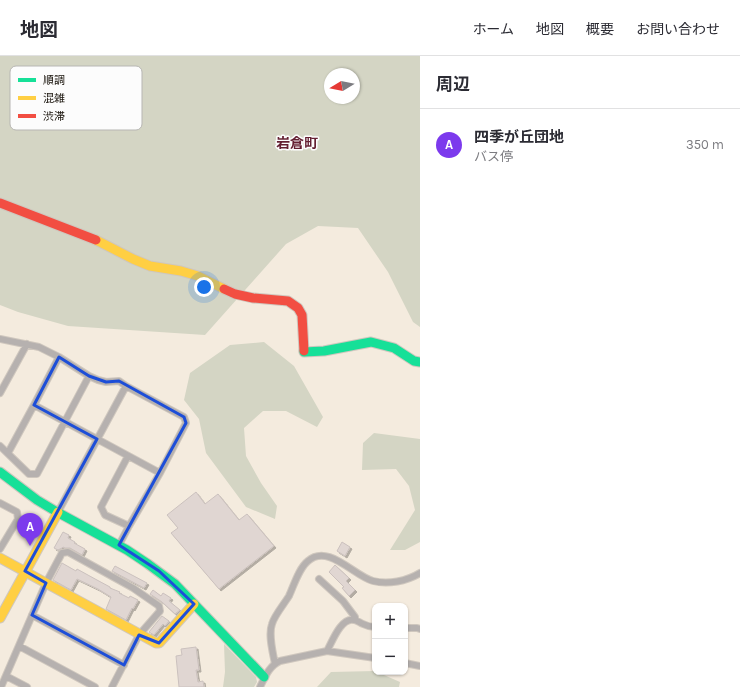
<!DOCTYPE html>
<html lang="ja">
<head>
<meta charset="utf-8">
<style>
  :root { --surface:#fff; --page:#f2f2f3; --text:#2b2b33; --muted:#7c7c81; --line:#e1e1e2; --accent:#7c3aed }
  body { margin:0; font-family:Karla,"Noto Sans JP",sans-serif; background:var(--page); color:var(--text) }
  .controls { position:absolute; right:12px; bottom:12px; display:grid; overflow:hidden; border-radius:8px; box-shadow:0 1px 3px #0004 }
  .controls button { width:36px; height:36px; display:grid; place-items:center; padding:0; border:0; border-bottom:1px solid var(--line); background:var(--surface); color:var(--text); font:20px sans-serif }
  .compass { position:absolute; left:324px; top:12px; width:36px; height:36px; border-radius:50%; background:var(--surface); box-shadow:0 1px 3px #0004; rotate:260deg }
  .you { position:absolute; left:204px; top:231px; width:14px; height:14px; margin:-10px; border:3px solid #fff; border-radius:50%; background:#1a73e8; box-shadow:0 0 0 6px #1a73e833 }
  .badge { display:grid; place-items:center; width:26px; height:26px; border-radius:50%; background:var(--accent); color:#fff; font-size:13px; font-weight:700 }
  .pin { position:absolute; translate:-50% -33px; filter:drop-shadow(0 1px 2px #0008) }
  .pin::after { content:''; position:absolute; top:21px; width:14px; height:12px; background:inherit; clip-path:polygon(0 0,100% 0,50% 100%) }
  .list { margin:0; padding:0; list-style:none }
  h2 { display:flex; justify-content:space-between; align-items:center; height:52px; margin:0; padding:0 16px; font-size:17px }
  h2 small { font-size:13px; font-weight:400; color:var(--muted) }
  .list li { display:grid; grid-template-columns:26px 1fr auto; gap:12px; align-items:center; box-sizing:border-box; height:72px; padding:0 16px; border-top:1px solid var(--line) }
  .list b { display:block; font-size:15px; white-space:nowrap }
  .list p { margin:0; font-size:13px; white-space:nowrap; color:var(--muted) }
  .list em { font-size:13px; font-style:normal; color:var(--muted) }
  .map { position:relative; flex:none; width:420px; height:631px; overflow:hidden }
  header { display:flex; align-items:center; gap:24px; box-sizing:border-box; height:56px; padding:0 20px; background:var(--surface); border-bottom:1px solid var(--line) }
  header strong { font-size:19px }
  nav { display:flex; gap:22px; margin-inline-start:auto; font-size:14px }
  main { display:flex }
  aside { flex:1; background:var(--surface) }
  .map>svg:first-child { display:block }
  .green { fill:#d4d5c4; fill-rule:evenodd }
  .building { fill:#e0d6d2; stroke:#cbc1be; filter:url(#shadow) }
  .lines { fill:none; stroke-linecap:round; stroke-linejoin:round }
  .street-casing { stroke:#cfc7be; stroke-width:8 }
  .fast-casing { stroke:#cfc7be; stroke-width:11 }
  .slow-casing { stroke:#cfc7be; stroke-width:11 }
  .jam-casing { stroke:#cfc7be; stroke-width:11 }
  .street { stroke:#b6b1af; stroke-width:6 }
  .fast { stroke:#16e098; stroke-width:9 }
  .slow { stroke:#ffcf43; stroke-width:9 }
  .jam { stroke:#f24e42; stroke-width:9 }
  .marked { fill:none; stroke:#1d4ed8; stroke-width:3; stroke-linejoin:round }
  .labels { text-anchor:middle; stroke-width:3; stroke-linejoin:round; paint-order:stroke }
  .quarter-label { font-size:14px; font-weight:bold; fill:#631e31; stroke:#fcfcfc }
  .key { fill:#fcfcfc; stroke:#b7b6b3; stroke-width:1 }
  .key-label { font-size:11px; fill:#171109 }
</style>
</head>
<body>
<header>
<strong>地図</strong>
<nav><a>ホーム</a><a>地図</a><a>概要</a><a>お問い合わせ</a></nav>
</header>
<main>
<div class="map">
<svg width="420" height="631" viewBox="0 0 420 631">
  <defs>
    <filter id="shadow"><feDropShadow dx="2" dy="2" stdDeviation="0" flood-color="#0004"/></filter>
  </defs>
  <rect width="100%" height="100%" fill="#f4ebde"/>
  <path class="green" d="M 0,0 L 420,0 L 420,271 L 413,266 L 388,216 L 358,172 L 318,170 L 286,188 L 205,279 L 68,270 L 18,256 L 0,249 ZM 330,18 L 354,18 L 354,42 L 330,42 Z
    M 264,286 L 294,310 L 323,361 L 317,371 L 286,355 L 263,355 L 244,372 L 246,400 L 261,427 L 277,450 L 275,463 L 246,451 L 206,397 L 199,363 L 184,344 L 190,317 L 230,289 Z
    M 374,377 L 420,383 L 420,486 L 405,494 L 390,494 L 415,454 L 409,430 L 396,413 L 362,414 L 363,387 Z
    M 224,588 L 256,621 L 257,626 L 254,631 L 223,631 L 225,616 Z
    M 375,615 L 375,616 L 377,616 L 400,626 L 399,631 L 317,631 L 331,616 Z"/>
  <path class="building" d="M 196,436 L 205,448 L 218,438 L 239,464 L 247,458 L 274,490 L 219,533 L 171,477 L 178,472 L 167,459 Z
    M 63,476 L 69,479 L 68,482 L 75,486 L 74,487 L 85,493 L 82,499 L 70,492 L 65,492 L 63,491 L 62,492 L 58,494 L 54,492 Z
    M 342,486 L 350,491 L 345,500 L 337,495 Z
    M 62,507 L 76,515 L 77,513 L 97,524 L 110,531 L 110,532 L 120,536 L 119,537 L 129,542 L 130,540 L 138,544 L 133,553 L 132,552 L 126,564 L 106,553 L 111,541 L 98,533 L 77,523 L 71,534 L 53,524 Z
    M 335,509 L 349,522 L 346,525 L 355,534 L 349,540 L 342,532 L 344,531 L 329,516 Z
    M 115,510 L 147,527 L 144,532 L 112,515 Z
    M 153,534 L 161,540 L 163,537 L 171,542 L 169,545 L 180,554 L 175,558 L 162,546 L 150,538 Z
    M 162,560 L 169,565 L 165,570 L 163,568 L 154,579 L 149,576 Z
    M 196,591 L 199,614 L 196,614 L 198,626 L 203,625 L 204,631 L 179,631 L 176,600 L 182,599 L 181,593 Z"/>
  <g class="lines">
    <g class="street-casing">
      <path id="street" d="M 0,283 L 39,291 L 59,301 L 89,320 L 98,324 L 106,326 L 119,325 L 126,330 L 184,361 L 186,367 L 160,417 L 129,470 L 119,489
        M 0,337 L 27,288
        M 34,349 L 160,417
        M 0,390 L 29,418 L 37,418 L 89,320
        M 8,397 L 34,349 L 59,301
        M 128,400 L 101,451 L 105,459 L 129,470
        M 0,447 L 17,456 L 18,463 L 0,493
        M 58,456 L 126,330
        M 319,523 L 343,545 L 355,561 L 355,564
        M 32,559 L 124,609
        M 405,572 L 417,572 L 420,573
        M 19,590 L 95,631
        M 327,595 C 332,586 341,561 354,564 C 357,564 360,567 363,568 C 367,570 371,571 375,571
        M 405,607 L 420,610
        M 275,608 C 273,597 268,579 272,568 C 274,560 284,548 289,540 C 294,529 299,512 308,505 C 328,487 354,520 373,525 C 388,529 407,525 420,517
        M 6,620 L 27,631
        M 1,631 L 46,527 L 62,497 L 68,496 L 133,532 L 159,550 L 160,555 L 139,579 L 112,631
        M 260,631 C 265,621 269,610 280,605 L 327,595 L 375,602"/>
    </g>
    <g class="fast-casing">
      <path id="fast" d="M 304,295 L 304,296 L 324,295 L 371,286 L 394,292 L 414,305 L 420,306
        M 0,416 L 37,444 L 57,456 L 127,494 L 148,508 L 175,528 L 264,621"/>
    </g>
    <g class="slow-casing">
      <path id="slow" d="M 96,184 L 133,203 L 150,210 L 181,215 L 198,220 L 224,233
        M 0,502 L 156,587 L 159,587 L 194,548
        M 0,562 L 58,456"/>
    </g>
    <g class="jam-casing">
      <path id="jam" d="M 0,147 L 96,184
        M 224,233 L 235,238 L 253,242 L 288,245 L 298,252 L 302,259 L 304,295"/>
    </g>
    <use href="#street" class="street"/>
    <use href="#fast" class="fast"/>
    <use href="#slow" class="slow"/>
    <use href="#jam" class="jam"/>
  </g>
  <path class="marked" d="M 59,301 L 89,320 L 106,326 L 119,325 L 184,361 L 186,367 L 119,489 L 159,515 L 194,548 L 159,587 L 139,579 L 124,609 L 32,559 L 46,527 L 25,515 L 97,383 L 34,349 Z"/>
  <g class="labels">
    <g class="quarter-label">
      <text x="297" y="92">岩倉町</text>
    </g>
  </g>
  <rect x="10" y="10" width="132" height="64" rx="6" class="key"/>
  <rect x="18" y="22" width="18" height="4" fill="#16e098"/>
  <rect x="18" y="40" width="18" height="4" fill="#ffcf43"/>
  <rect x="18" y="58" width="18" height="4" fill="#f24e42"/>
  <g class="key-label">
    <text x="43" y="28">順調</text>
    <text x="43" y="46">混雑</text>
    <text x="43" y="64">渋滞</text>
  </g>
</svg>
<div class="controls">
<button>+</button>
<button>−</button>
</div>
<svg class="compass" viewBox="-18 -18 36 36"><path d="M0-13l5 13h-10z" fill="#e53935"/><path d="M0 13l5-13h-10z" fill="#7c7c81"/></svg>
<div class="you"></div>
<div class="pin badge" style="left:30px;top:490px">A</div>
</div>
<aside>
<h2>周辺<small></small></h2>
<ul class="list">
<li><span class="badge">A</span><div><b>四季が丘団地</b><p>バス停</p></div><em>350 m</em></li>
</ul>
</aside>
</main>
</body>
</html>
